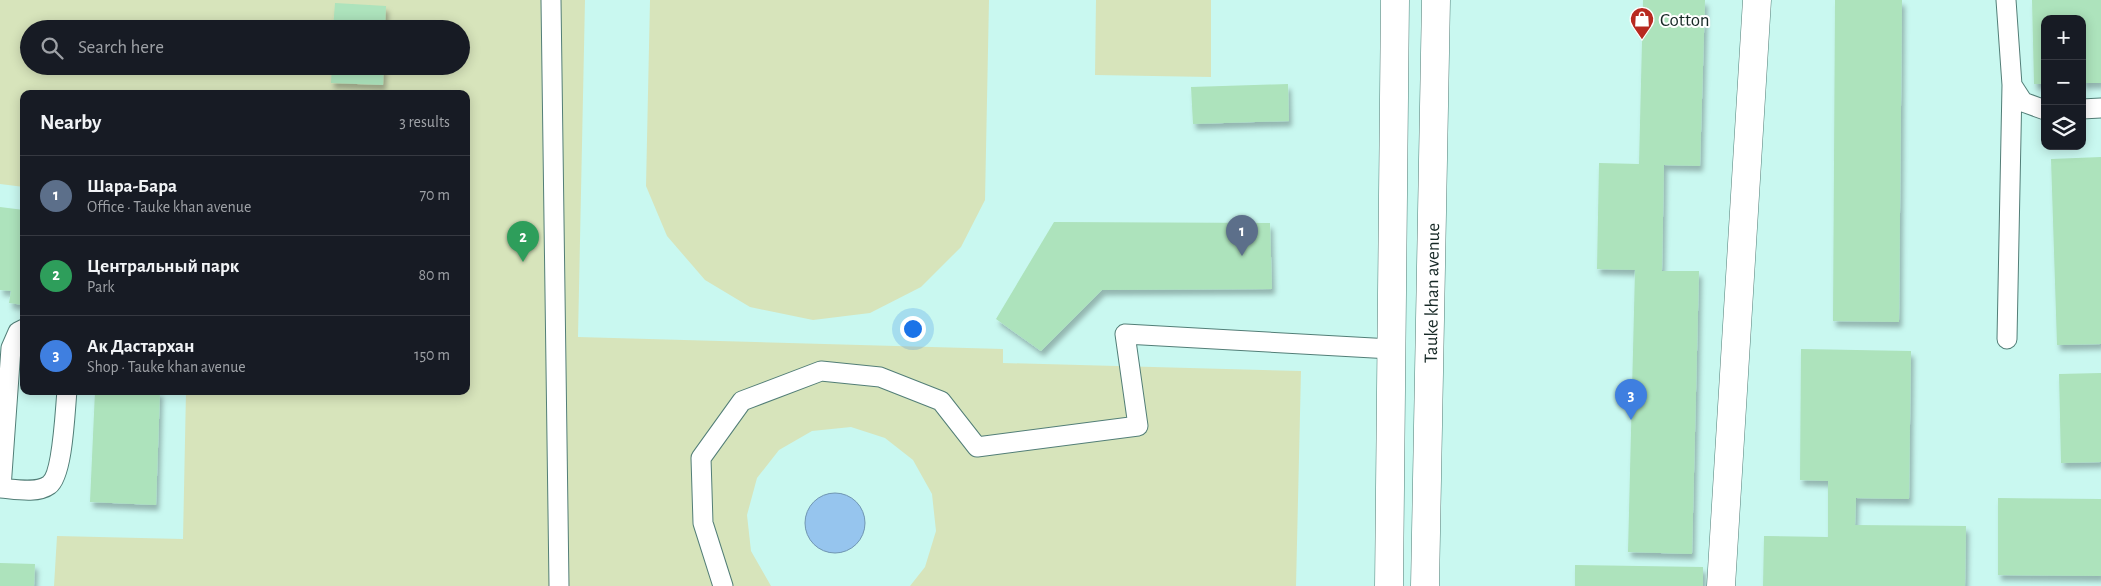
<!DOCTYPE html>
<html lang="en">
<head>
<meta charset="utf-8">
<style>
  :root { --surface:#171b24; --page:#20242c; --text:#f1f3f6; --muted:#9ea1a6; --line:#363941; --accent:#d79896 }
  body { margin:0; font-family:"Alegreya Sans",sans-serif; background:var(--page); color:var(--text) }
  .controls { position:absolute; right:15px; top:15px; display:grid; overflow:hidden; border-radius:10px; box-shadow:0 2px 12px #0003 }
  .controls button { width:45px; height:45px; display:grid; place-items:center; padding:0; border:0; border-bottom:1px solid var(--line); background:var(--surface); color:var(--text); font:25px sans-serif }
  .you { position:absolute; left:912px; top:328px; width:18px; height:18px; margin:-12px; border:4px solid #fff; border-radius:50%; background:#1a73e8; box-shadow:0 0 0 8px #1a73e833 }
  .badge { display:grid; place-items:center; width:32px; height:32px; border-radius:50%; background:var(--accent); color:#fff; font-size:16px; font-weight:700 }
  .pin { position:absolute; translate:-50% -41px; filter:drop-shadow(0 1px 2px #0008) }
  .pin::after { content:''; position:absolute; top:26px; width:18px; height:15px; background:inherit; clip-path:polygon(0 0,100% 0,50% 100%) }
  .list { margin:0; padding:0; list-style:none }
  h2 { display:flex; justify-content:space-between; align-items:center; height:65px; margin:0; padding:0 20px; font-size:21px }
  h2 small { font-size:16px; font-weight:400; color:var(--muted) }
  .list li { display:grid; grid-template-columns:32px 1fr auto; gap:15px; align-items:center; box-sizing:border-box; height:80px; padding:0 20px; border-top:1px solid var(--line) }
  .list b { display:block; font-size:19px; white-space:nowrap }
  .list p { margin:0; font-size:16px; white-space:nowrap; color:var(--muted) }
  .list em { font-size:16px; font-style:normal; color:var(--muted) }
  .icon { flex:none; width:28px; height:28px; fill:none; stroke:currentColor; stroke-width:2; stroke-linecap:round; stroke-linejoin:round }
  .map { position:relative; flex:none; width:2101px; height:586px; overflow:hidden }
  .search { position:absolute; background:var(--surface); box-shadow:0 2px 12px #0003; left:20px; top:20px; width:450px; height:55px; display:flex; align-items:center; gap:12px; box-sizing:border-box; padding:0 18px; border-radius:28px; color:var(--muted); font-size:19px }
  .panel { position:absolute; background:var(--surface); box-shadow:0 2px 12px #0003; left:20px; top:90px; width:450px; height:305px; border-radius:10px }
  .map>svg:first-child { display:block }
  .green { fill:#d7e4bb; fill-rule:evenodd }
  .water { fill:#96c5ee; stroke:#7096b2 }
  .building { fill:#ade3bc; filter:url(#shadow) }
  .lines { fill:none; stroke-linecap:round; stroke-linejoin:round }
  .service-casing { stroke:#527e77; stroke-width:21 }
  .minor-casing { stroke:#527e77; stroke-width:29 }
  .primary-casing { stroke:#527e77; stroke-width:29 }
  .service { stroke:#fff; stroke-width:19 }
  .minor { stroke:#fff; stroke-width:28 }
  .primary { stroke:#fff; stroke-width:28 }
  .labels { text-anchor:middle; stroke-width:4; stroke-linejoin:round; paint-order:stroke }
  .poi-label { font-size:19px; fill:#162825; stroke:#fff; text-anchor:start }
  .street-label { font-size:19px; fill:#162825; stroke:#fff }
</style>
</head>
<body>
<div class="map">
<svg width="2101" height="586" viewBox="0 0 2101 586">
  <defs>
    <filter id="shadow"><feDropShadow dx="3" dy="5.5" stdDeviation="2.5" flood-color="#0004"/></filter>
  </defs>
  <rect width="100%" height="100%" fill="#c9f8f0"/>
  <path class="green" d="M 0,0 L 585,0 L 578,337 L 1003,349 L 1003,363 L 1301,371 L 1296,586 L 910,586 L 925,567 L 936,531 L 932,494 L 913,460 L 885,438 L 851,427 L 812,431 L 779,450 L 757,478 L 747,515 L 751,551 L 771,586 L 54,586 L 57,536 L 183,539 L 186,391 L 466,391 L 466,94 L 24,94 L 24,187 L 0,184 ZM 29,29 L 461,29 L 461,66 L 29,66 Z
    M 650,0 L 989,0 L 985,200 L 961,247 L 921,287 L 870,313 L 813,320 L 750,307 L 705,280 L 667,236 L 646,186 Z
    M 1096,0 L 1211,0 L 1211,77 L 1095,75 Z"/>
  <path class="water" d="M805 523a30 30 0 1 1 60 0a30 30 0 1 1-60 0Z"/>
  <path class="building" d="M 1643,0 L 1705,0 L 1700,166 L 1664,165 L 1662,271 L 1699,271 L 1692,554 L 1628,552 L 1635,270 L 1597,269 L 1599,163 L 1639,164 Z
    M 1835,0 L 1902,0 L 1899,322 L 1833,321 Z
    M 2032,0 L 2101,0 L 2101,83 L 2082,83 L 2082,19 L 2045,19 L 2045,84 L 2034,84 Z
    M 335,3 L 386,6 L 385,29 L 333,29 Z
    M 332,66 L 384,66 L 383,85 L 331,83 Z
    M 1288,84 L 1289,121 L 1193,124 L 1191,87 Z
    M 2101,157 L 2101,344 L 2057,345 L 2051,159 Z
    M 0,207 L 24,210 L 24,305 L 9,303 L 11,291 L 0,290 Z
    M 1054,222 L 1270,223 L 1272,289 L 1102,290 L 1041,351 L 996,319 Z
    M 1801,349 L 1911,351 L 1909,499 L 1856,498 L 1855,525 L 1966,526 L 1965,586 L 1763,586 L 1764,536 L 1828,537 L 1828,481 L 1800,480 Z
    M 2101,373 L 2101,462 L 2061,463 L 2059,374 Z
    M 95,391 L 160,391 L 156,505 L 90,502 Z
    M 1998,498 L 2101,499 L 2101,576 L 1998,575 Z
    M 0,563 L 35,564 L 34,586 L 0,586 Z
    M 1575,565 L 1703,567 L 1703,586 L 1575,586 Z"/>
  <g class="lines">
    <g class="service-casing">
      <path id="service" d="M 551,0 L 559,586
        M 2006,0 L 2012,85 L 2023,102 L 2045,110
        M 2082,109 L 2101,108
        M 2007,339 L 2012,85
        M 0,488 C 14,489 37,494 49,485 C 63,475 65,410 67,391
        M 1,488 L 11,348 L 18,332 L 24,329
        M 723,586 L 703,523 L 701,458 L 742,401 L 821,371 L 880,377 L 941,401 L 977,447 L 1138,426 L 1125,334 L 1391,349"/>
    </g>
    <g class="minor-casing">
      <path id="minor" d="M 1721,586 L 1757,0"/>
    </g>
    <g class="primary-casing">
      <path id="primary" d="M 1389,586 L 1395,0
        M 1425,586 L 1436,0"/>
    </g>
    <use href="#service" class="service"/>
    <use href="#minor" class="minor"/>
    <use href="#primary" class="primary"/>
  </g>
  <defs>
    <g id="shop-pin" transform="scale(1.25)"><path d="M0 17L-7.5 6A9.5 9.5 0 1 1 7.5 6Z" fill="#b82920" stroke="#fff"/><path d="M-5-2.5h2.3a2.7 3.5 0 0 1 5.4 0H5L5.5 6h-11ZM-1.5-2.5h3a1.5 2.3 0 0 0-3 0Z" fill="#fff"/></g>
  </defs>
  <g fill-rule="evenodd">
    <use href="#shop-pin" x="1642" y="19"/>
  </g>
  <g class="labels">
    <g class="poi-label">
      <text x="1660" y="26">Cotton</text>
    </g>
    <g class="street-label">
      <text transform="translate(1431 293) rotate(-89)" y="7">Tauke khan avenue</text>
    </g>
  </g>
</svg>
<div class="controls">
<button>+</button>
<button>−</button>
<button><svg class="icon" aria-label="layers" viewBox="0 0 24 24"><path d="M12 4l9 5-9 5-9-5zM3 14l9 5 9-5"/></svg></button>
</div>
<div class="you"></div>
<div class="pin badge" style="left:1242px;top:256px;background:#5c6f8a">1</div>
<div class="pin badge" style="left:523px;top:262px;background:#2e9e5b">2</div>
<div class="pin badge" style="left:1631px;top:420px;background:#3f7fe0">3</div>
<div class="search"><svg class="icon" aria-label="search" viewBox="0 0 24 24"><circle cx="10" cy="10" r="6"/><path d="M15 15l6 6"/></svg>Search here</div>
<section class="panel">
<h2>Nearby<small>3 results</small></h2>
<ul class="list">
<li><span class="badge" style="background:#5c6f8a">1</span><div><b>Шара-Бара</b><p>Office · Tauke khan avenue</p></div><em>70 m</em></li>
<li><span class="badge" style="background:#2e9e5b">2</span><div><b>Центральный парк</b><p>Park</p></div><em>80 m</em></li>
<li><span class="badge" style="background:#3f7fe0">3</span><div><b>Ак Дастархан</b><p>Shop · Tauke khan avenue</p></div><em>150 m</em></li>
</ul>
</section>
</div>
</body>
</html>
